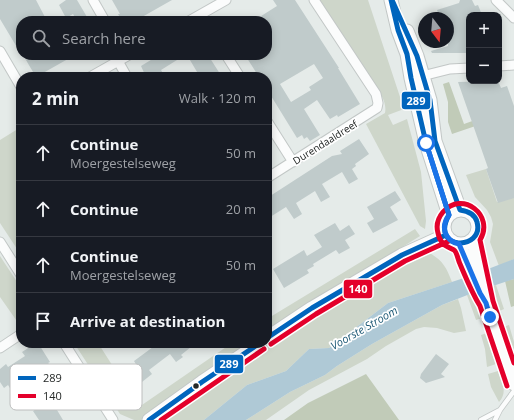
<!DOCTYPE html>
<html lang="en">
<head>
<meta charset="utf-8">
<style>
  :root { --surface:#171b24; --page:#20242c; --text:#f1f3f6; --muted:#9ea1a6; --line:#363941 }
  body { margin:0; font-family:"Open Sans",sans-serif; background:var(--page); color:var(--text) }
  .controls { position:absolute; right:12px; top:12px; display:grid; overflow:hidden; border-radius:8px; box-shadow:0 2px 10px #0003 }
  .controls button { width:36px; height:36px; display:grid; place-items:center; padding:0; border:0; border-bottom:1px solid var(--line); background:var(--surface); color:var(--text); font:20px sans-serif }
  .compass { position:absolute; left:418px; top:12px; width:36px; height:36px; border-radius:50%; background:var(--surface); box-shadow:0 2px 10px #0003; rotate:164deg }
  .stop { position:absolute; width:12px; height:12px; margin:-9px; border:3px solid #1a73e8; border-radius:50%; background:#fff }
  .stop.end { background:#1a73e8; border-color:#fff; box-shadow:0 1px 4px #0008 }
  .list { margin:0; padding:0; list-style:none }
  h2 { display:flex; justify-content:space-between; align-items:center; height:52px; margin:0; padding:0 16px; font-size:17px }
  h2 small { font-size:13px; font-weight:400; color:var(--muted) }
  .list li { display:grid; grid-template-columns:26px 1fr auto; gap:12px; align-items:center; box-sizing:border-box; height:56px; padding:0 16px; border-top:1px solid var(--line) }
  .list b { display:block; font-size:15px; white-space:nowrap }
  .list p { margin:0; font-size:13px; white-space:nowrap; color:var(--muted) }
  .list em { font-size:13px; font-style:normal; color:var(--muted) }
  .icon { flex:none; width:22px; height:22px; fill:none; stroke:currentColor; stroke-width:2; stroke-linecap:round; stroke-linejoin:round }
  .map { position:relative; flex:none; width:514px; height:420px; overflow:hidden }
  .search { position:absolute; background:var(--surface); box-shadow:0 2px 10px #0003; left:16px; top:16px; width:256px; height:44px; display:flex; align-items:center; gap:10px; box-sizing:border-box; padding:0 14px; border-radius:16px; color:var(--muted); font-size:15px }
  .panel { position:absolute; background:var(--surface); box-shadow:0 2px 10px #0003; left:16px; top:72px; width:256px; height:276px; border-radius:16px }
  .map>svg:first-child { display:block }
  .green { fill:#ced6ca }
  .forest { fill:#c1cbb8 }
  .water { fill:#afc9d6 }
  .building { fill:#c0cbcb; fill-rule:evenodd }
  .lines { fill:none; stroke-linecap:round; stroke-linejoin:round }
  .lane-casing { stroke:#c2c7c6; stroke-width:6 }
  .street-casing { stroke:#c2c7c6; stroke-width:11 }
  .secondary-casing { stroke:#c2c7c6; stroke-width:15 }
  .lane { stroke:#fbfcfc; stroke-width:4.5 }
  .street { stroke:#fbfcfc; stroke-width:9 }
  .secondary { stroke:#fbfcfc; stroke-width:13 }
  .bus-1-casing { stroke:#fff; stroke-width:8 }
  .bus-2-casing { stroke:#fff; stroke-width:8 }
  .bus-1 { stroke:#0065bd; stroke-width:5 }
  .bus-2 { stroke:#e4002b; stroke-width:5 }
  .route { stroke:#1a73e8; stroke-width:5 }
  .bus-dot { fill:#232726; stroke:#fff; stroke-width:1.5 }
  .labels { text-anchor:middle; stroke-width:3.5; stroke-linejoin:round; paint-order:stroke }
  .street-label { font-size:10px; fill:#232726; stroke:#fff }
  .water-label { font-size:11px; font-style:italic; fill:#1a5774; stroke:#fff }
  .key { fill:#fff; stroke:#bdbebe; stroke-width:1 }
  .key-label { font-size:11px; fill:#232726 }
  .line-badge { stroke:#fff; stroke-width:1.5 }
  .badge-label { font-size:11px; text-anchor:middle; font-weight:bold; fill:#fff }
</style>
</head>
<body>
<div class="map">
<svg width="514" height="420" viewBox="0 0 514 420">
  <rect width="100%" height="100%" fill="#e5ebe9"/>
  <path class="green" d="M 319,0 L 368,0 L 404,109 L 388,115 L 393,125 L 407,119 L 421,172 L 426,221 L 425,229 L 420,226 L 366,124 L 385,113 C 387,103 381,95 377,87 Z
    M 21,127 L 21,255 L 0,223 L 0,140 Z
    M 486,169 L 497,202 L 514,197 L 514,259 L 499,266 L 490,242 L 493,224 L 491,217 L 487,210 L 475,197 L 466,175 Z
    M 415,229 L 420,236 L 267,332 L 267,319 Z
    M 428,252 C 442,260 446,266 452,282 L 388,303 L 329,348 L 309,349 L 286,371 L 247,385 L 204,420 L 165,420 C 197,395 229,371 263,348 C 316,313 371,281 428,252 Z
    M 0,256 L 21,288 L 21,327 L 0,297 Z
    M 496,285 L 504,309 L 495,313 L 488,288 Z
    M 475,292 L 485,317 L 476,320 L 467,295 Z
    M 458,299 L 461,308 L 466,331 L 454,333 L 437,328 L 424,327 L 416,329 L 386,346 L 367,359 L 309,390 L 266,420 L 246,420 L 290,392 L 325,375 L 337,366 L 372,344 L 442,305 Z
    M 509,325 L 514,342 L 514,368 L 500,328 Z
    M 490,332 L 490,348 L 496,364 L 487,367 L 485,349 L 481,335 Z
    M 74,343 L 98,343 L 139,407 L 232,343 L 250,343 L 141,420 L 134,420 L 120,414 Z
    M 498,371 C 502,382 508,392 499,402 L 491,387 L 488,374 Z"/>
  <path class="forest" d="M 449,82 L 464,124 L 514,106 L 514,113 L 452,134 L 448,122 L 448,102 L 443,84 Z
    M 514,279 L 514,306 L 511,307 L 505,281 Z
    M 366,374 L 399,420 L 284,420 L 308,403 Z"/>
  <path class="water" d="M 514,259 L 514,279 L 475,292 L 442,305 L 372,344 L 337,366 L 325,375 L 290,392 L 246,420 L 204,420 L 247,385 L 286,371 L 309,349 L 329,348 L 388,303 L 470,276 Z"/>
  <path class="building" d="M 0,0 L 36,0 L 47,21 L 21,21 L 21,54 L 0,19 Z
    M 66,0 L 77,0 L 87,17 L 80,21 L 77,21 L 73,14 L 66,18 L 59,5 Z
    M 112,0 L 172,0 L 135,21 L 122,21 L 118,14 L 120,14 Z
    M 273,0 L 295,0 L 339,68 L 338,68 L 360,104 L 338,117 L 337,115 L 330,119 L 317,100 L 304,109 L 320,135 L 310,141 L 307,137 L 304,139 L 302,135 L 297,138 L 268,91 L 270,89 L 267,84 L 267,77 L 259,77 L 245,55 L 267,55 L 267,21 L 253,21 L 277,6 ZM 314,64 L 323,78 L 309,87 L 311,90 L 291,102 L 280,84 Z
    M 460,0 L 472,0 L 475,6 L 478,5 L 482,15 L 469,15 L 469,52 L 467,52 L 467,53 L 432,53 L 431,51 L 448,46 L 448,18 L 440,18 L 437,10 L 459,3 Z
    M 23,55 L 75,55 L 36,77 Z
    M 159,55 L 185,55 L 161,70 L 165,77 L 146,77 L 141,66 Z
    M 187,55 L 208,55 L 222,77 L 200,77 Z
    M 498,81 L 501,88 L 507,86 L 514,106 L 514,198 L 498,203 L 486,169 L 488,168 L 458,82 Z
    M 359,139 L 369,154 L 355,164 L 356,166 L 352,169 L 358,179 L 349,184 L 342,172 L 322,184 L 330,197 L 321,202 L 315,191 L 296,203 L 302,214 L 294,219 L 286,207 L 267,219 L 267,198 L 332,156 L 342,154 L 340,151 Z
    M 395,191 L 401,200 L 390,207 L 398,220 L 373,233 L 367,223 L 374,219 L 367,207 Z
    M 335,223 L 340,231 L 349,225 L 355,234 L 345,240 L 350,248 L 339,254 L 336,250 L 313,264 L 314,266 L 307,270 L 309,273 L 284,288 L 273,269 L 304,250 L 307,256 L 322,247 L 314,235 Z
    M 36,343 L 38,343 L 50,362 L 48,363 L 55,369 L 67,390 L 52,399 L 40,380 L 15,396 L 8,385 L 4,388 L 0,382 L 0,369 L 6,364 L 8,367 L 25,356 L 22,352 Z
    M 150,343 L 163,343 L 166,347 L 172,343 L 196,343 L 181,355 L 183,357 L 176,362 L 170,354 L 149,370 L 152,374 L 142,382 L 132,370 L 137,366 L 134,361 L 153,347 Z
    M 436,354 L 449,364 L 441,374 L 445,377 L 426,383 L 420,378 L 421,374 Z
    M 51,400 L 63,420 L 39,420 L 33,411 Z"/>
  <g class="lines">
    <g class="lane-casing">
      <path id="lane" d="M 481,420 L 500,410
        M 495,420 L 500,410 L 514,391"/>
    </g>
    <g class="street-casing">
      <path id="street" d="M 93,0 L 105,21
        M 496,0 L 514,18
        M 189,21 L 226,0
        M 0,51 L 21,87
        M 226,55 L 240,77
        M 118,61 L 127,77
        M 499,66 L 514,65
        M 90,77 L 129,55
        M 418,77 L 450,69 L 469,68
        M 267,121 L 293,162
        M 267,178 L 377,108 L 378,103 L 376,94 L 314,0
        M 0,242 L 21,275
        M 64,343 L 113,420
        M 0,348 L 21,334"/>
    </g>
    <g class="secondary-casing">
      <path id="secondary" d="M 391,0 L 398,30 L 407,54 L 411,78 L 426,143 L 449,215
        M 407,31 L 417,56 L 430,100 L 435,141 L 460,210
        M444 227a17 17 0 1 1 34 0a17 17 0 1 1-34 0Z
        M 473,239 L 486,303 L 514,384
        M 459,244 L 477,286
        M 267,338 L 312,308 L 402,255 L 446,235
        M 149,420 L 202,382 L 260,343"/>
    </g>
    <use href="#lane" class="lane"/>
    <use href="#street" class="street"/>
    <use href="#secondary" class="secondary"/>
    <g class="bus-1-casing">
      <path id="bus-1" d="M 391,0 L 398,30 L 407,54 L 411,78 L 426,143 L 449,215 C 429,251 485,251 477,222 C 475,214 467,211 460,210 L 435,141 L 430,100 L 417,56 L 392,0
        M 267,338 L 312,308 L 402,255 L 446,235
        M 149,420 L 202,382 L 260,343"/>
    </g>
    <g class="bus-2-casing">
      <path id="bus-2" d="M 271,344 L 316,314 L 405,261 L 449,241
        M 507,386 L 480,306 C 472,293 466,278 460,264 C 458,260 457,252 454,250 C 452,249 450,248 448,247 C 442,244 439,239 438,233 C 436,226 438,218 443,212 C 462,190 495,215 480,240 L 493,301 L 514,363
        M 161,420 L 264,349"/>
    </g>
    <use href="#bus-1" class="bus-1"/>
    <use href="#bus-2" class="bus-2"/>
  </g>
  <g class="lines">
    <path class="route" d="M 426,143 L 449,215 C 440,227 445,241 459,244 L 480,293 L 486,303 L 490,317"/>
  </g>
  <circle class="bus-dot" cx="196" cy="386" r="3.5"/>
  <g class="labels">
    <g class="street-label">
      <text transform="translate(325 142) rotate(-32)" y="4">Durendaaldreef</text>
    </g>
    <g class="water-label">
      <text transform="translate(364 328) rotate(-30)" y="4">Voorste Stroom</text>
    </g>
  </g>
  <rect x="10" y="364" width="132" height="46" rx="6" class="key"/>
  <rect x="18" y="376" width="18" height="4" fill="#0065bd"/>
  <rect x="18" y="394" width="18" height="4" fill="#e4002b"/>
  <g class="key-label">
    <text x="43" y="382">289</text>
    <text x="43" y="400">140</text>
  </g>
  <g class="line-badge">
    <rect x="401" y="91" width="30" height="19" rx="4" fill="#0065bd"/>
    <rect x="343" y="279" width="30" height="20" rx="4" fill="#e4002b"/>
    <rect x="214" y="354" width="30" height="20" rx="4" fill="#0065bd"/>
  </g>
  <g class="badge-label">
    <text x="416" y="105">289</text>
    <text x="358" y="293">140</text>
    <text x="229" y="368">289</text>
  </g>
</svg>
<div class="controls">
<button>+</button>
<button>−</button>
</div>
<svg class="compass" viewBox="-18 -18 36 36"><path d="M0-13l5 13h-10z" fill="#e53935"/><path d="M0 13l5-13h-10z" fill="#9ea1a6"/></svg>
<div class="stop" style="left:426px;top:143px"></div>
<div class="stop end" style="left:490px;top:317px"></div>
<div class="search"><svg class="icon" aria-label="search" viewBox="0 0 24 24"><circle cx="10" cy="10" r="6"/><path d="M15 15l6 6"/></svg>Search here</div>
<section class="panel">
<h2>2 min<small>Walk · 120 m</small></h2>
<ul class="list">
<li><svg class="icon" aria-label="ahead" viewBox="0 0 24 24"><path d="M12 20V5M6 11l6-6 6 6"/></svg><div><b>Continue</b><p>Moergestelseweg</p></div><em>50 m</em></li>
<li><svg class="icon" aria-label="ahead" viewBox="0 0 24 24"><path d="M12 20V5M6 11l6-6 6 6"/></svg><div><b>Continue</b></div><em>20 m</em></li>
<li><svg class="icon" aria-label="ahead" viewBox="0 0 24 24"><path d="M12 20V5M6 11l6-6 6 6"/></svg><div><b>Continue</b><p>Moergestelseweg</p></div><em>50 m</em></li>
<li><svg class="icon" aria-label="arrive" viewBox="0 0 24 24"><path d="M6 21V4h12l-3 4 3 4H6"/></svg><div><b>Arrive at destination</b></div></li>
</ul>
</section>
</div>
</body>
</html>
